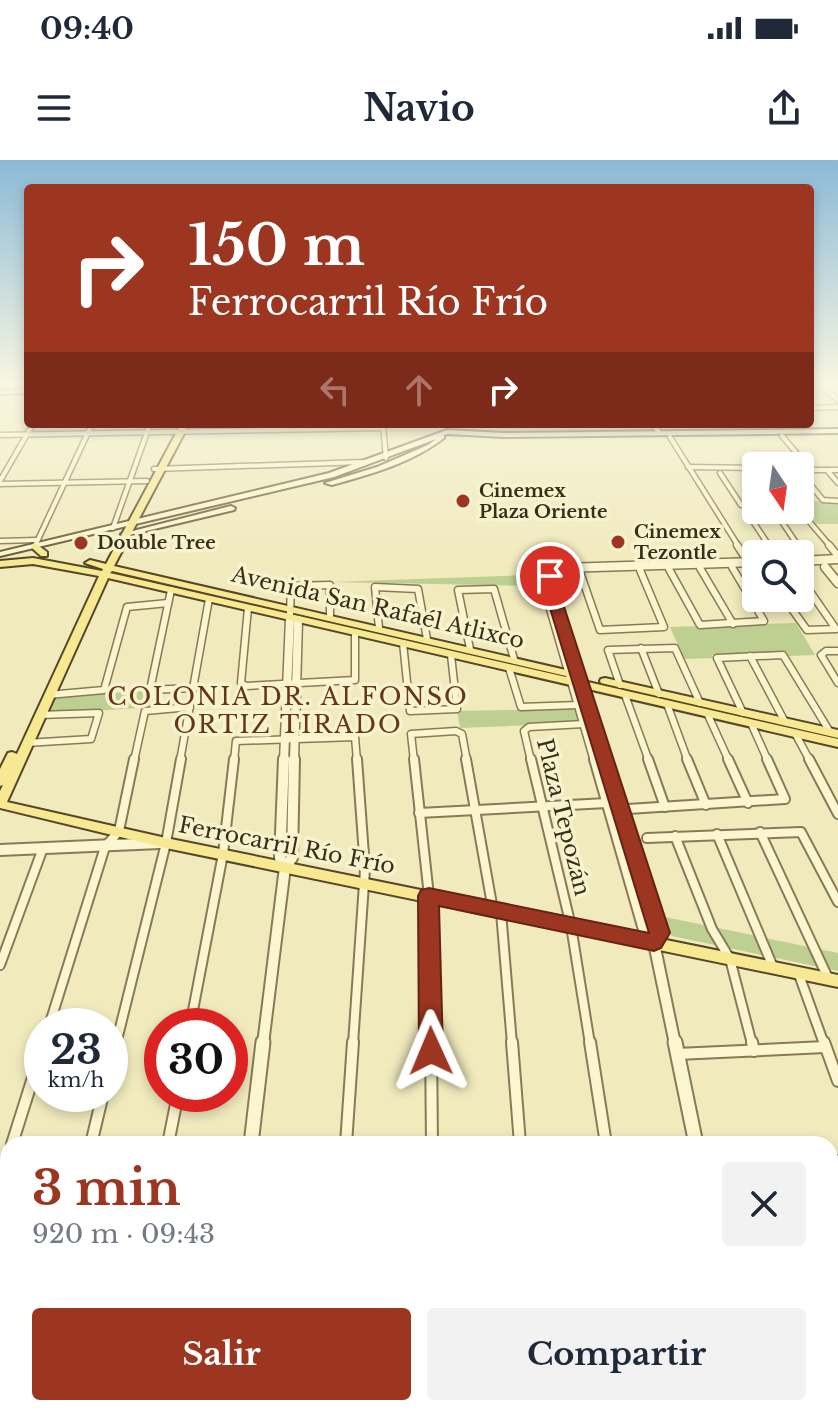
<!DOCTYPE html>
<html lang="es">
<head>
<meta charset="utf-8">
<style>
  :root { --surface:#fff; --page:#f2f2f3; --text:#1f2937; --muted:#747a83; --accent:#9c3621 }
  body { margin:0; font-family:"Libre Baskerville",serif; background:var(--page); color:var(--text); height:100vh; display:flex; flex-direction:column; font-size:30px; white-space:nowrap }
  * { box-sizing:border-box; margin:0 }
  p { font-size:26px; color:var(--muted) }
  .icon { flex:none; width:44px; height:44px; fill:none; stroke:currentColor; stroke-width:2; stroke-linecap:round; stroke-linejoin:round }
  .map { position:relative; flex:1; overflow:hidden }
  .drawer { position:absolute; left:0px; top:976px; width:838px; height:280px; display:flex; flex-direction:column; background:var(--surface); border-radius:24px 24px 0 0; box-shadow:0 4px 12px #0003 }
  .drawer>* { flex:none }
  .hud { position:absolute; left:24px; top:24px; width:790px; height:244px; border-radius:8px; box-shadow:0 4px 12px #0003; background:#9c3621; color:#fff; overflow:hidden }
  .needle { width:52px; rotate:167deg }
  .fabs { position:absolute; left:742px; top:292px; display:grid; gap:16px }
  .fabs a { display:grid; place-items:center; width:72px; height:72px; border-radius:8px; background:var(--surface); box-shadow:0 4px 12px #0003; font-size:40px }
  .speed { position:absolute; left:24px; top:848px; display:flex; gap:16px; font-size:40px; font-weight:700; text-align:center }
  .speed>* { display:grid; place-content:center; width:104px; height:104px; border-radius:50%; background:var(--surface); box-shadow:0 4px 12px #0003; line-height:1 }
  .speed small { font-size:20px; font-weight:400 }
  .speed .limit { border:12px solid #d22; background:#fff; color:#111 }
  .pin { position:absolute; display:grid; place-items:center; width:68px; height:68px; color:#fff; margin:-34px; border:4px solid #fff; border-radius:50%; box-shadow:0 2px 8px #0007 }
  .me { position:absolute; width:88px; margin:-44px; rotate:359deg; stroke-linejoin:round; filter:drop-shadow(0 0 6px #0008) }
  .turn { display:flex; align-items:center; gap:28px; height:168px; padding:0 32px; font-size:36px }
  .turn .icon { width:104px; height:104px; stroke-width:2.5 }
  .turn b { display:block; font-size:56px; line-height:68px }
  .lanes { display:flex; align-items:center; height:76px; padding:0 32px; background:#0003; justify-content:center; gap:40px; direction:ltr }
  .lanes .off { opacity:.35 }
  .round { display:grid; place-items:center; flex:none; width:84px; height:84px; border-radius:8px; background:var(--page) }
  .summary { display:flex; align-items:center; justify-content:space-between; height:136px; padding:0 32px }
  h1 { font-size:48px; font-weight:700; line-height:60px; color:var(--accent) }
  .action { display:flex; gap:16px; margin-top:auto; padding:16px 32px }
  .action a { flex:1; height:92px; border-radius:8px; background:var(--accent); color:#fff; font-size:32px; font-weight:700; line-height:92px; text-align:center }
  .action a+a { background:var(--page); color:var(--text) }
  .status { display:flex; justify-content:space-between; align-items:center; height:56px; padding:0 40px; background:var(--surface); direction:ltr }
  .status svg { height:22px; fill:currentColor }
  header { display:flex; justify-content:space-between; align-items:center; height:104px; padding:0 32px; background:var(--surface); font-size:36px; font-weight:700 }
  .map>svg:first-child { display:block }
</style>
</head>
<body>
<div class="status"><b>09:40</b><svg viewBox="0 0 49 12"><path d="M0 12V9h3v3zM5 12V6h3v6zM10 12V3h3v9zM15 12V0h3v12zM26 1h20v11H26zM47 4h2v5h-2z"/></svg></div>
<header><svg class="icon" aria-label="menu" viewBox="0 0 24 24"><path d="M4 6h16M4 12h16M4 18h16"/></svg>Navio<svg class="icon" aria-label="share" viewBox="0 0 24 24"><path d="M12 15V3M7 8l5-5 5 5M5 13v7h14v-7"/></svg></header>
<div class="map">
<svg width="838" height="1256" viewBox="0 0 838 1256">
  <rect width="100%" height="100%" fill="#f0eabd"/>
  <g fill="#bdcf91">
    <path d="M800,341H838V364H815Z"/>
    <path d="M533,415L537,426L332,422Z"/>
    <path d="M796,463L815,495L789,496L787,492L712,495L713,498L684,499L670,467Z"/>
    <path d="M159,530L155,547L42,554L50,537Z"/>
    <path d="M575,549L580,563L460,568L457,551Z"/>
    <path d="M660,756L838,793V811L672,776Z"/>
  </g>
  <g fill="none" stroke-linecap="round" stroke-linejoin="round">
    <defs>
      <g id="minor-far3">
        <path d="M821,226L838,240"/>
        <path d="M810,227L838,225"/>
        <path d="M0,228L3,224"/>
        <path d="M810,248L838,247"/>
        <path d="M652,264L660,273"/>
        <path d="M383,266L386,298"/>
        <path d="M0,275L383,268"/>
        <path d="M782,276L811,310"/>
        <path d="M670,277L739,387"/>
        <path d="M688,307L756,308"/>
        <path d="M154,309L364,302"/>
        <path d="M806,310H838"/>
        <path d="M827,310L838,323"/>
        <path d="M747,312L756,325"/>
        <path d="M800,312L823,340L838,341"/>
        <path d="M720,313L741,345L756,346"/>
        <path d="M0,321L33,264"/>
        <path d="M0,324L147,321"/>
        <path d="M780,359L799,387"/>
        <path d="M752,360L807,359L831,387"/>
        <path d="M752,360L770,387"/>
        <path d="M113,368L150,264"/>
        <path d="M0,381L36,380"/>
        <path d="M35,386L92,264"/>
      </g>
      <g id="minor-far2">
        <path d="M737,385L748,402"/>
        <path d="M769,385L775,394"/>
        <path d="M798,385L808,400"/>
        <path d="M829,385L838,396"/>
        <path d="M700,408L733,464"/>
        <path d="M669,409L700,465L764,461L732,407"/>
        <path d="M580,412L600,470L664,467L640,410"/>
        <path d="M171,430L150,530L193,528"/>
        <path d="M784,438L807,470L836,469L800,417"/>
        <path d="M248,448L241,523L246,526L355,520V472"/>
        <path d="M290,454L291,426L330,425V456"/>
        <path d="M379,468L375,427L418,429L427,479"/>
        <path d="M403,483L410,551L457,549L451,495"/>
        <path d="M641,488L659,534"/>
        <path d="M470,489L458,430L494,429L514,499"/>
        <path d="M838,491H826L821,495L838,523"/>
        <path d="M750,496L785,562"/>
        <path d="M509,508L521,547L578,545"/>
        <path d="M620,525L608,490L675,488L700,543"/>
        <path d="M48,535L104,530L127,447L168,443"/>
        <path d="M625,535L649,601"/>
        <path d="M667,544L688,601"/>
        <path d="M707,553L729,601"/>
        <path d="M743,553L717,498L783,495L830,572"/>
        <path d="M751,563L768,601"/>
        <path d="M795,573L810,601"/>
        <path d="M26,583L91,579L99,553L39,555"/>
        <path d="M134,601L145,551L190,547"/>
        <path d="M180,601L209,439"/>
        <path d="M234,601L236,581L355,577L357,601"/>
        <path d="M414,601L411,574L456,571L462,574L467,601"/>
        <path d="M531,601L524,571L529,567L584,564"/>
      </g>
      <g id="minor-far1">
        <path d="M414,599L429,736L431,884"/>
        <path d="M466,599L493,750"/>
        <path d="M531,599L571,766L590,884"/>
        <path d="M648,599L665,647"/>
        <path d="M687,599L706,645"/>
        <path d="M728,599L748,643"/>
        <path d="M809,599L838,654"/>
        <path d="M628,649L785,639L767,599"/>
        <path d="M419,653L607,643"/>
        <path d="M760,672L828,818"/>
        <path d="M717,674L773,807"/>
        <path d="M675,676L712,769L730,799L752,884"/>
        <path d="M647,678L801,672L838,742"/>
        <path d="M501,752L512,884"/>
        <path d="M0,805L43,688"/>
        <path d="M798,812L824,884"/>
        <path d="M49,866L105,687L119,671L134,599"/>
        <path d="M190,866L223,694L234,599"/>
        <path d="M116,884L166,683L181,599"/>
        <path d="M353,884L365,709L357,599"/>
      </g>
      <g id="minor">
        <path d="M431,882L432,984"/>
        <path d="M512,882L520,984"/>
        <path d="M590,882L606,984"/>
        <path d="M752,882L754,891"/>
        <path d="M824,882L838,921"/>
        <path d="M677,894L825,887"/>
        <path d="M110,907L116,882"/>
        <path d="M12,984L42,889"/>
        <path d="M91,984L103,934"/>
        <path d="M168,984L178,934"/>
        <path d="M346,984L353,882"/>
        <path d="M830,1002L838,1001"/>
        <path d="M0,1023L8,998"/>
        <path d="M322,1248V1256"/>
        <path d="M419,1248V1256"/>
        <path d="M23,1256L25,1248"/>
        <path d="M117,1256L119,1248"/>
      </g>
      <g id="tertiary-far2">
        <path d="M800,401L838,399"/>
        <path d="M825,407L838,423"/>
        <path d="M556,414L550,416L549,422L606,601"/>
        <path d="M284,601L290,458"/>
        <path d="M294,601L298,460"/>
        <path d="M595,601L542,418L548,412L563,408L756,402"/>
      </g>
      <g id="tertiary-far1">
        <path d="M284,599L280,698L285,707"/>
        <path d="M595,599L645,773L654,783"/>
        <path d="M605,599L660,773L654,783"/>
        <path d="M0,690L160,683"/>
        <path d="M654,783L675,884"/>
        <path d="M263,884L285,707L292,698L294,599"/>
      </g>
      <g id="tertiary">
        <path d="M675,882L696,984"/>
        <path d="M251,984L263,882"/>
        <path d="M830,1126L838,1125"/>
        <path d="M0,1169L8,1168"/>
        <path d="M754,1248L755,1256"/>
        <path d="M219,1256L220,1248"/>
      </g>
      <g id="secondary">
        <path d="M838,269V273L504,277L448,274L444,275V278C412,303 371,314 332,325L325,323L377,307L428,285L436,279L334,317L0,396V392L329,313L447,270L504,273Z"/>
        <path d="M231,346L235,348L234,350L125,376L121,374Z"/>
      </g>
      <g id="primary">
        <path d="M28,229V233L0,234V230Z"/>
        <path d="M181,264H189L114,406L579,513L584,516L579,519L112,411L110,413L838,579V587L108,418L7,642L166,678L838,815V827L166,688L0,648V631L3,625L0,626V609L8,593L12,592L17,594L99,416L33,404L0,407V401L33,398L102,411L103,409L85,403L90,400L106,404Z"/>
        <path d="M35,383L47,392V396H41L32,388V384Z"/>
        <path d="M605,518L838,570V578L601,523L600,521L601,519Z"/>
      </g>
    </defs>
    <use href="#minor-far3" stroke="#897a55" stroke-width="7"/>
    <use href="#minor-far2" stroke="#897a55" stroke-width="9"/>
    <use href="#minor-far1" stroke="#897a55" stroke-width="12"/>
    <use href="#minor" stroke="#897a55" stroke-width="14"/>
    <use href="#tertiary-far2" stroke="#897a55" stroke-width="11"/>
    <use href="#tertiary-far1" stroke="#897a55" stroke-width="14"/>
    <use href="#tertiary" stroke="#897a55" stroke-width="17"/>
    <use href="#secondary" stroke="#6b5a38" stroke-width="4"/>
    <use href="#primary" stroke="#56462a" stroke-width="4"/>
    <use href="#minor-far3" stroke="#fbf6d0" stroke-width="4"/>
    <use href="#minor-far2" stroke="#fbf6d0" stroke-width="6"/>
    <use href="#minor-far1" stroke="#fbf6d0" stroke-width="8"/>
    <use href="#minor" stroke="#fbf6d0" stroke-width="10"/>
    <use href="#tertiary-far2" stroke="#fbf6d0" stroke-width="8"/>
    <use href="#tertiary-far1" stroke="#fbf6d0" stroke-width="10"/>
    <use href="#tertiary" stroke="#fbf6d0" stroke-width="13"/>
    <use href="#secondary" fill="#fbf6d0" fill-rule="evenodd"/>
    <use href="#primary" fill="#f7e991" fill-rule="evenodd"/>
  </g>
  <linearGradient id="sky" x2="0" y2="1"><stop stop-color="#8bb9d7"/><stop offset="0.56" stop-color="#f8f6e1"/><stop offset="1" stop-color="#f8f6e1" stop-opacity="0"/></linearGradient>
  <rect width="838" height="399" fill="url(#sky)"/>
  <path fill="#9c3621" stroke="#652315" stroke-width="2" d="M550,412L557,416L556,422L670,773L661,788L654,791L439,746L443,891L439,898L431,901L423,898L419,891L418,736L421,730L429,728L649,773L542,422L545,413Z"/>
  <g fill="#9c3621" stroke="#f7f3cd" stroke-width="3">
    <circle cx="463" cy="341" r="8"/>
    <circle cx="618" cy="382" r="8"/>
    <circle cx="81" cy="383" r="8"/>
  </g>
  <g text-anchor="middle" stroke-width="7" stroke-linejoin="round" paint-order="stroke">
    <g font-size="18" font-weight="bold" fill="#372e1b" stroke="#f7f3cd" text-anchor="start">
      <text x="479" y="337">Cinemex<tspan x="479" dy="21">Plaza Oriente</tspan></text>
      <text x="634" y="378">Cinemex<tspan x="634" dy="21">Tezontle</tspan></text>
      <text x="97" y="389">Double Tree</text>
    </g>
    <g font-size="22" fill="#372e1b" stroke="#f7f3cd">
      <text transform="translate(378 447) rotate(13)" y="8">Avenida San Rafaél Atlixco</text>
      <text transform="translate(564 657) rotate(76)" y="8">Plaza Tepozán</text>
      <text transform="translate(287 685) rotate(11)" y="8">Ferrocarril Río Frío</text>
    </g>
    <g font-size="24" letter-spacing="2" fill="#673618" stroke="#f7f3cd">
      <text x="288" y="545">COLONIA DR. ALFONSO<tspan x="288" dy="28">ORTIZ TIRADO</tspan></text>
    </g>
  </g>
</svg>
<div class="fabs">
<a><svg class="needle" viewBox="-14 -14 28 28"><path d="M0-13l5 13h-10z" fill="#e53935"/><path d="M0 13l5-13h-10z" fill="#747a83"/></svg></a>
<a><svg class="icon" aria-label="search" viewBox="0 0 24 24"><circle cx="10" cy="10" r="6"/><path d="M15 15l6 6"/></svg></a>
</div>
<div class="speed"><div>23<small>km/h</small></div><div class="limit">30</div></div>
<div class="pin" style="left:550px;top:416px;background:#d93025"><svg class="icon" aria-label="arrive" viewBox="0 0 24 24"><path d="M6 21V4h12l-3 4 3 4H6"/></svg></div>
<svg class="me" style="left:431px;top:891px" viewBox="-20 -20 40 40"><path d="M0-17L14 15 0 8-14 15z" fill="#9c3621" stroke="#fff" stroke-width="4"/></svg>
<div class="hud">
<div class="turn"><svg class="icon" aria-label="right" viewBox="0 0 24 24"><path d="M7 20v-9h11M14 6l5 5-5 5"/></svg><div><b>150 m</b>Ferrocarril Río Frío</div></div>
<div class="lanes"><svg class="icon off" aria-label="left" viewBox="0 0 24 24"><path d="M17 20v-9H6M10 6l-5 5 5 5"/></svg><svg class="icon off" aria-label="ahead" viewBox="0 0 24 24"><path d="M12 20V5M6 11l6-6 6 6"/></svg><svg class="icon" aria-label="right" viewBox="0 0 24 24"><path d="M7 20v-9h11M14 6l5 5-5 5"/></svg></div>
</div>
<section class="drawer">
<div class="summary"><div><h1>3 min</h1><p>920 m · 09:43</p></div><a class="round"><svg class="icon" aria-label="close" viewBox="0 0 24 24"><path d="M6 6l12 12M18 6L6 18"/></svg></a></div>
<div class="action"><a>Salir</a><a>Compartir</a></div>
</section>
</div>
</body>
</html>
